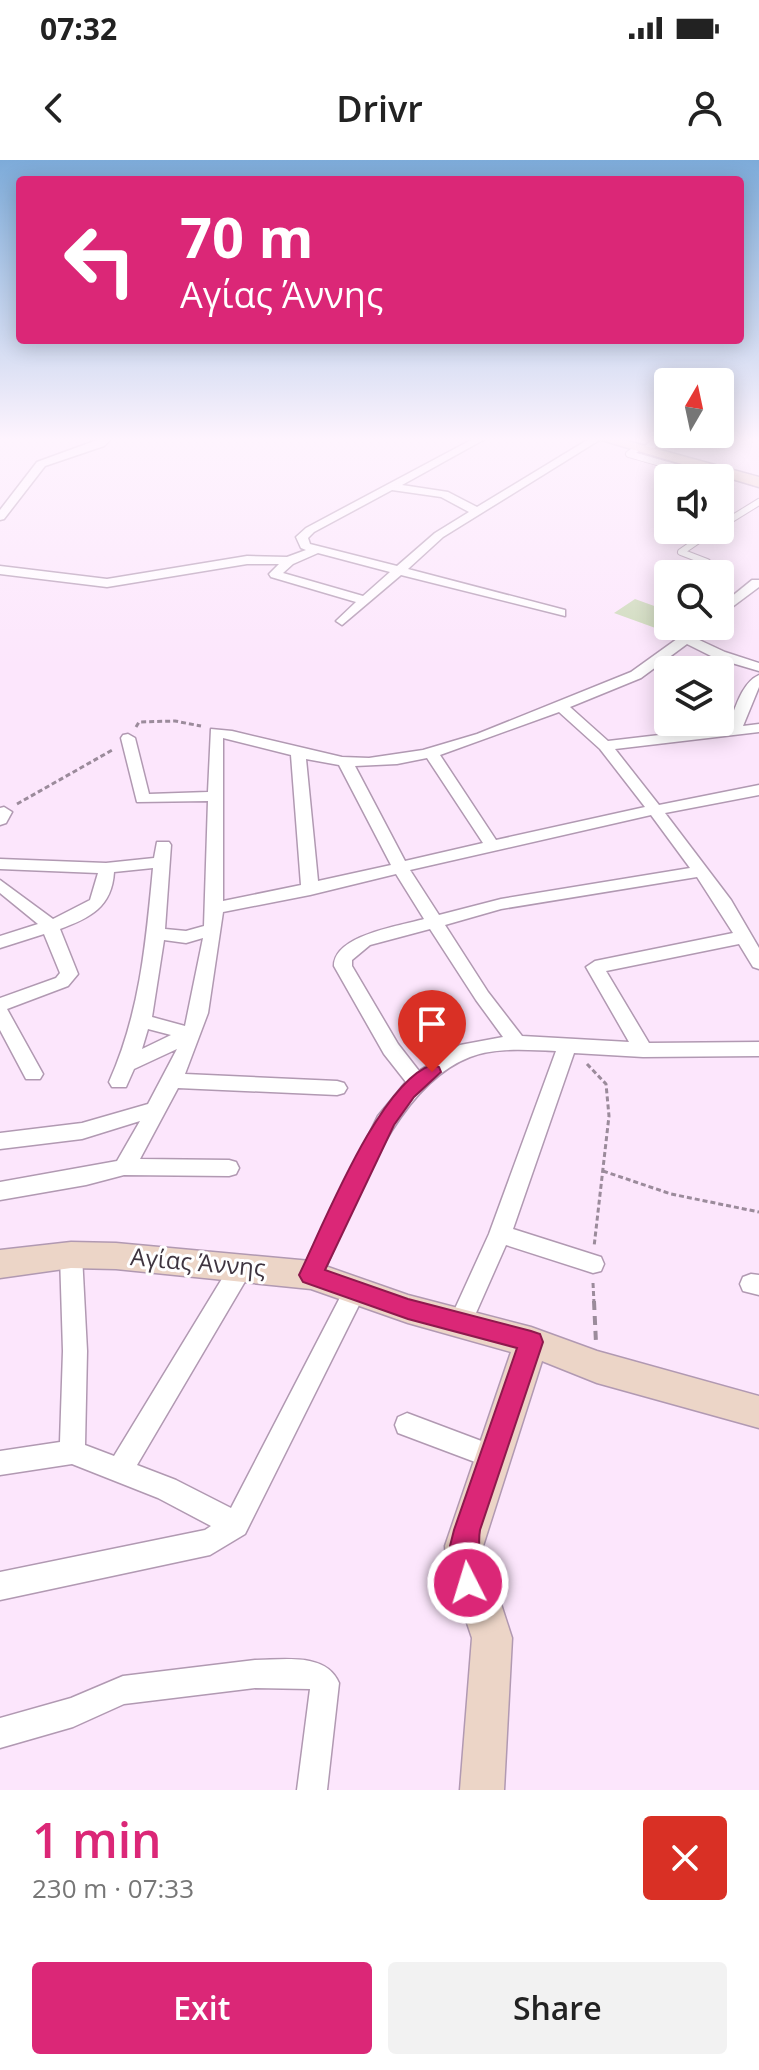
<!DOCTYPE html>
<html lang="en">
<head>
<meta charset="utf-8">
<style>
  :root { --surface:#fff; --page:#f2f2f2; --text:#222; --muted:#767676; --accent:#db2777 }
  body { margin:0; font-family:"Open Sans",sans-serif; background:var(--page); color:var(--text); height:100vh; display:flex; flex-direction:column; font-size:30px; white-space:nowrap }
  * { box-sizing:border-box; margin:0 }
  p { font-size:26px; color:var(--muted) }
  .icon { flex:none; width:44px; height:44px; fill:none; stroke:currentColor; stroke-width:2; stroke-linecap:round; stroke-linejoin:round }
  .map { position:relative; height:1630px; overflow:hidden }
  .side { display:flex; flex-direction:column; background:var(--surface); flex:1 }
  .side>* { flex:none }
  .guide { position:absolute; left:16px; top:16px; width:728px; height:168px; border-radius:8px; box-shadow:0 4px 20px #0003; background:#db2777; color:#fff; overflow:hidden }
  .needle { width:52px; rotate:9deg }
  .controls { position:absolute; left:654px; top:208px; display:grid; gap:16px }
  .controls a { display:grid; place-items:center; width:80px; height:80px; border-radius:8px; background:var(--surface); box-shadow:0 4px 20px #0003; font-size:40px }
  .pin { position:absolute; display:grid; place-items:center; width:68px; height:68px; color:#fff; margin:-82px -34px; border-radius:50% 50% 50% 0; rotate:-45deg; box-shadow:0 0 8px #0007 }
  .pin .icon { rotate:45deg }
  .me { position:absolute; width:88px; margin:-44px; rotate:355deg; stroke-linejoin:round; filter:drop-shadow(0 0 6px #0008) }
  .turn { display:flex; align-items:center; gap:28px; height:168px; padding:0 32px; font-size:36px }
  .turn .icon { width:104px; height:104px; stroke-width:2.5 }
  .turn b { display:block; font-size:56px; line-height:68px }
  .round { display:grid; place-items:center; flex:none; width:84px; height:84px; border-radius:8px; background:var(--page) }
  .summary { display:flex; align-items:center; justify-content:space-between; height:136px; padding:0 32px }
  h1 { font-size:48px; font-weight:600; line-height:60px; color:var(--accent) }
  .action { display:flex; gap:16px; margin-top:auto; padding:16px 32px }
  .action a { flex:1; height:92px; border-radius:8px; background:var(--accent); color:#fff; font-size:32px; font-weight:600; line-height:92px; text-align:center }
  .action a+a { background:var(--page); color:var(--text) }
  .status { display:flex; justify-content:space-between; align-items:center; height:56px; padding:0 40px; background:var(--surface); direction:ltr }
  .status svg { height:22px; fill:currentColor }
  header { display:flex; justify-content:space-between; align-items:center; height:104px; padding:0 32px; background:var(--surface); font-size:36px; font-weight:600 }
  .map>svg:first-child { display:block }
</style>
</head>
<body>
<div class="status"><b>07:32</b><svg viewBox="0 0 49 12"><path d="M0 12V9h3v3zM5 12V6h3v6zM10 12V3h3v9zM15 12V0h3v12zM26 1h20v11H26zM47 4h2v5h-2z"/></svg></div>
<header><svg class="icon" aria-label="back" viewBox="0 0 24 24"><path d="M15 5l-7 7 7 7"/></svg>Drivr<svg class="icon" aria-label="person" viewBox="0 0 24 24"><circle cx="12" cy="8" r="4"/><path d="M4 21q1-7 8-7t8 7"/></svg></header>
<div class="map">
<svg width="759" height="1630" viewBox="0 0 759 1630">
  <rect width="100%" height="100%" fill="#fce6fc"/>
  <path fill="#cbd9b7" d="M635,439L668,451V466H700L683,478L614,453Z"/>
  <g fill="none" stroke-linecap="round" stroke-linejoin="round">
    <defs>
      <g id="lane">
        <path d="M638,288L629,294L713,318"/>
        <path d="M720,320L730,325L720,331"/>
        <path d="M720,366L759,342"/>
        <path d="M707,402L681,392L713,370"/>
      </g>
      <g id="street">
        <path d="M100,279H111L104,286L45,306L4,359L0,360V350L37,302Z"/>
        <path d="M473,279H485L402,325L448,332L477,347L589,279H601L443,377L408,409L565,450V456L401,415L342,465L336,461L356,442L271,417L269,414L279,404H247L107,427L0,414V406L107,419L247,396L287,397L306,390L301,388L296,377L306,368ZM392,330L441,337L469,352L435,373L397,406L310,384L308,378L314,372ZM318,393L390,412L363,436L283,413L293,404Z"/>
        <path d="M652,279H662L651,292H643L642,290Z"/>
        <path d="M752,420H759V427L720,456V446Z"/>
        <path d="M695,466H709L695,478L725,492L759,503V511L715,498L687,484L641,518L570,547L608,581L728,567C735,550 741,523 759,515V527L743,566L759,564V572L615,589L659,645L759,625V635L665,653L731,740L759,788V809L753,807L739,784L606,811L649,883L759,882V896L643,897L574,893L513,1069L601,1097L604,1104L601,1111L593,1113L506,1085L468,1171L460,1174L452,1171L448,1164L489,1074L556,891C528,890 496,887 470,897C392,927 353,1051 319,1122L311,1125L303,1122L300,1115L378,956L406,922L384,894L334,806C334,775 400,766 424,759L396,714L310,735L223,752L208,853L185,914L337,921L344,923L347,928L344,933L337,935L178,928L140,999L229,1000L236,1002L239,1008L236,1014L229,1016L124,1015L86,1025L0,1040V1022L117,1001L140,961L82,979L0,989V973L82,963L148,944L177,889L134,909L126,927H112L109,922C140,853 146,782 153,708L114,712C112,747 90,758 60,769L78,814L68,826L7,849L43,914L40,919H26L0,870V838L56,818L60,813L44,774L0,788V776L38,764L0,733V720L53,759L90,740L98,713L0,709V699L106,703L154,698L157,682H169L171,685L165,769L186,771L204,766L208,641L137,642L121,578L123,575L128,574L135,578L149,634L208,632L211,569L232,571L342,597L369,598L423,590L477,574L631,512ZM559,552L600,589L645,647L496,680L440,595ZM223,578L291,595L301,725L223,741ZM427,598L483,683L405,701L355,606L397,604ZM306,599L339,605L391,705L318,721ZM651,655L690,708L501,739L439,755L410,710ZM697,717L733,773L595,801L586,807L629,882L522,876L488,832L445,765L501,749ZM430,769L476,840L503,877L460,885L419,911L398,884L352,806V800L370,785ZM203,778L185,866L152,857L164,780L186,783ZM148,869L171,875L142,889Z"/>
        <path d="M4,647L12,652L6,663L0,665V648Z"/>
        <path d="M71,1086L79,1088L82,1095L87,1191L85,1285L114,1296L234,1099L242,1097L250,1099L253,1106L250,1113L137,1305L176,1320L231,1348L347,1124L355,1121L363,1124L366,1131L245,1374L210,1395L0,1440V1412L205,1370L211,1366L158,1338L72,1304L0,1315V1291L60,1282L63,1191L60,1095L63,1088Z"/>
        <path d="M751,1114L759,1115V1135L743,1131L740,1124L743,1117Z"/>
        <path d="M407,1253L500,1288L504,1296L500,1304L491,1308L398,1273L395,1265L398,1257Z"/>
        <path d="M255,1500C283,1500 326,1492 339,1523L327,1630H297L310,1529L255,1528L124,1544L73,1567L0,1588V1558L71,1538L123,1516Z"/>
      </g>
      <g id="secondary">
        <path d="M598,279H620L759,317V327Z"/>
        <path d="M71,1082L116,1083L311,1101L408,1135L531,1167L597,1191L759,1236V1268L597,1223L542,1201L483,1386L487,1416L500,1441L512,1478L504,1630H460L472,1478L463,1451L448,1423L445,1386L511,1192L408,1163L311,1129L116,1109L71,1108L0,1118V1090Z"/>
      </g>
    </defs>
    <use href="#lane" stroke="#b199b2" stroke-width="8"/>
    <use href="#street" stroke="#b199b2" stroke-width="3"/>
    <use href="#secondary" stroke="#b199b2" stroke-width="3"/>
    <g stroke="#9b8b9b" stroke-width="3" stroke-dasharray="5 3" stroke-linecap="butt">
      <path d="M136,567L139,562L175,561L201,566"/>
      <path d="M17,644L114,589"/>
      <path d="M587,904L606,924L609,956L594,1087"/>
      <path d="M603,1011L671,1034L759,1052"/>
      <path d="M593,1123L594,1143"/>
    </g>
    <path stroke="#9b8b9b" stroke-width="4" stroke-dasharray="9 6" stroke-linecap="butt" d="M594,1141L596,1183"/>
    <use href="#lane" stroke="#fff" stroke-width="6"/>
    <use href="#street" fill="#fff" fill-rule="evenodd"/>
    <use href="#secondary" fill="#ecd5c7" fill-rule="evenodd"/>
  </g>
  <linearGradient id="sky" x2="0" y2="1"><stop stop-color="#7dabd9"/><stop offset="0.55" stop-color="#fef4fe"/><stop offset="1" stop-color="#fef4fe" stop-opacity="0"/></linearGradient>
  <rect width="759" height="507" fill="url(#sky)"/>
  <path fill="#db2777" stroke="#8e194d" stroke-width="2" d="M432,905L439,907L441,912L414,937L394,965L325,1110L408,1139L531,1171L540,1174L543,1182L480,1370C476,1391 486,1413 478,1432L468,1436L458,1432L450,1386L454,1370L517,1188L408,1159L303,1122L299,1115C323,1066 380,921 432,905Z"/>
  <g text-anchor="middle" stroke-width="6" stroke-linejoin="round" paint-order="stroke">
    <g font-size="24" fill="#3f3540" stroke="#fff">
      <text transform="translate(198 1103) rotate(5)" y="8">Αγίας Άννης</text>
    </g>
  </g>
</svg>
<div class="controls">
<a><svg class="needle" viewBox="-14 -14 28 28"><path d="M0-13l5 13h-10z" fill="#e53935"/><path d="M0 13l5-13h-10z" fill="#767676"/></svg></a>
<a><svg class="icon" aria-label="sound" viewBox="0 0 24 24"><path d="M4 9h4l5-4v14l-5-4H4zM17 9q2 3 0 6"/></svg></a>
<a><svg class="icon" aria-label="search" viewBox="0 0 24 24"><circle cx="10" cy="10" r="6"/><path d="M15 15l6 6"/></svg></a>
<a><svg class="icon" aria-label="layers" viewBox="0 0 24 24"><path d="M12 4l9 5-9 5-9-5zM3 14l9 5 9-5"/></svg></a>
</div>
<div class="pin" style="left:432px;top:912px;background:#d93025"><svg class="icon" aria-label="arrive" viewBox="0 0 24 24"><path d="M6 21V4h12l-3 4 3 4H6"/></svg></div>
<svg class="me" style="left:468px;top:1423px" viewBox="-20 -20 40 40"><circle r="17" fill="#db2777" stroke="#fff" stroke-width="3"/><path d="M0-11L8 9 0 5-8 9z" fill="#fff"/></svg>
<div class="guide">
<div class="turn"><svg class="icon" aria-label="left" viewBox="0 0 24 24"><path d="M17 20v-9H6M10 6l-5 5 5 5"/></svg><div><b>70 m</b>Αγίας Άννης</div></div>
</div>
</div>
<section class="side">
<div class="summary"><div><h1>1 min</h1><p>230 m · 07:33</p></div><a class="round" style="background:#d93025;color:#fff"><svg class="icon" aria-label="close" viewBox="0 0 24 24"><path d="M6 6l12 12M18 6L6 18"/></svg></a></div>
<div class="action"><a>Exit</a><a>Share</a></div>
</section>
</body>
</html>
